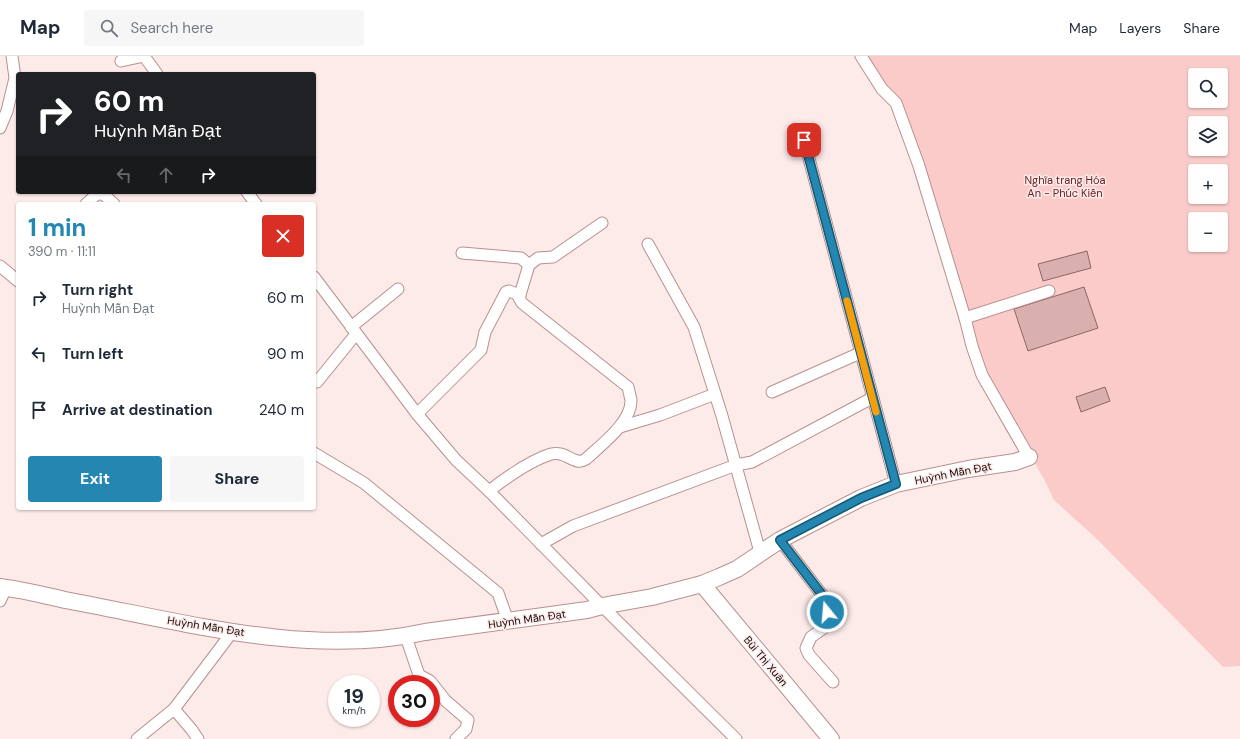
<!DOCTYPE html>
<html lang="en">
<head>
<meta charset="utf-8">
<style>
  :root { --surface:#fff; --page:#f6f6f7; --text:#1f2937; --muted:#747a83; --line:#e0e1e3; --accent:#2487b1 }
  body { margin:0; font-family:"DM Sans",sans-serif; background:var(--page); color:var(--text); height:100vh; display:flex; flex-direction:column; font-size:15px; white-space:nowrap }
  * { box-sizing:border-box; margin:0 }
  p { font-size:13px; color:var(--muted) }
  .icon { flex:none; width:22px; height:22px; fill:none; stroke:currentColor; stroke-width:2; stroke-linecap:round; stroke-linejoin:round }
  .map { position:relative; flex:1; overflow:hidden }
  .details { position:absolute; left:16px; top:146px; width:300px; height:308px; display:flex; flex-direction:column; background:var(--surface); border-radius:4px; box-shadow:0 1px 3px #0004 }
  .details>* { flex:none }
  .guide { position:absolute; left:16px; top:16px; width:300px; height:122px; border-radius:4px; box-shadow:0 1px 3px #0004; background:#202124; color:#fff; overflow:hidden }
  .controls { position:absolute; left:1188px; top:12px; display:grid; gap:8px }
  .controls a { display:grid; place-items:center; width:40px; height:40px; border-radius:4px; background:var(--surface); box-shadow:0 1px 3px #0004; font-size:20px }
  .speed { position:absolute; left:328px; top:619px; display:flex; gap:8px; font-size:20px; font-weight:700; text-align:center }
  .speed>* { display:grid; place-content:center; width:52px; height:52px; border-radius:50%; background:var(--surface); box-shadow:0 1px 3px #0004; line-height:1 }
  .speed small { font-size:10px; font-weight:400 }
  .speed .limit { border:6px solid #d22; background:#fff; color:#111 }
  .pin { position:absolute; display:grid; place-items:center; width:34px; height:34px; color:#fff; margin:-17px; border-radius:8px; box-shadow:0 2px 6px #0006 }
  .me { position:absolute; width:44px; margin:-22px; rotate:343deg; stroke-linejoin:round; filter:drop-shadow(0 0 3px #0008) }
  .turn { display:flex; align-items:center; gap:14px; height:84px; padding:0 12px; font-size:18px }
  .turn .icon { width:52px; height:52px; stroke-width:2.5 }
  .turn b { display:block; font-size:28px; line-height:34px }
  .lanes { display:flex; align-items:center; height:38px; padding:0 12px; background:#0003; justify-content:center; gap:20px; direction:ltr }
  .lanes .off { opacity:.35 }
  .round { display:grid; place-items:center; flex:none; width:42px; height:42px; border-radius:4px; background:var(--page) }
  .headline { display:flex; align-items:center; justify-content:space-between; height:68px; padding:0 12px }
  h1 { font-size:24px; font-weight:700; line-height:30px; color:var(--accent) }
  .cta { display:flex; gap:8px; margin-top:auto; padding:8px 12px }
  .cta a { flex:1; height:46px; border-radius:4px; background:var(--accent); color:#fff; font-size:16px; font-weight:700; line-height:46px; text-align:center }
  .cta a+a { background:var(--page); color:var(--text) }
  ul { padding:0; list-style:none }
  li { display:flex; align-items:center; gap:12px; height:56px; padding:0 12px }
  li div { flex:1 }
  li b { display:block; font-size:15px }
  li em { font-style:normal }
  header { display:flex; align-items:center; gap:24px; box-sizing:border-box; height:56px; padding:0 20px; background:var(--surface); border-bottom:1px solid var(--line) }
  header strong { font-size:19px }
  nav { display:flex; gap:22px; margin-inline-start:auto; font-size:14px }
  .search { width:280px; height:36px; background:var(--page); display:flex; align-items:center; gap:10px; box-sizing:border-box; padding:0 14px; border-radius:4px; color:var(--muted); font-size:15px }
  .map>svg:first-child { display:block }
</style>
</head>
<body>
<header>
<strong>Map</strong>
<div class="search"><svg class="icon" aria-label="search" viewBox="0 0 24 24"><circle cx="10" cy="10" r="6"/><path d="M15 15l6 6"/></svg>Search here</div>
<nav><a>Map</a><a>Layers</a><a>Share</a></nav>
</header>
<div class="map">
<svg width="1240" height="683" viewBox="0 0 1240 683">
  <rect width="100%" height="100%" fill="#fdebea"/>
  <path fill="#fbcbc9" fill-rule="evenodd" d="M864,0H1240V610L1223,611L1099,485L1054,444L1045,425L984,317L967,258L885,31ZM1195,19H1221V45H1195ZM1195,67H1221V93H1195ZM1195,115H1221V141H1195ZM1195,163H1221V189H1195Z"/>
  <g fill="#d9b0ad" stroke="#8c6765">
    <path d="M1087,195L1091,212L1043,225L1038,208Z"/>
    <path d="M1084,231L1098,272L1028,295L1014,253Z"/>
    <path d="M1105,331L1110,345L1081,356L1076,341Z"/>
  </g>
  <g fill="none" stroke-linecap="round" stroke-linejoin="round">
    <defs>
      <g id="street">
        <path d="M144,0L157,18"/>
        <path d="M861,0L882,33L896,47L919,110L965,262L972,290L982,319L1029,401"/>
        <path d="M121,5L144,0"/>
        <path d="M0,72L7,55L15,22L12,0"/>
        <path d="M804,84L896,428"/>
        <path d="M247,136L256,148"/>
        <path d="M86,148L96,139L102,137L114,148"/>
        <path d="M648,188L694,271L722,360L760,496"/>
        <path d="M462,197L521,202L529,209L519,242L522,247L628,331C629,335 630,340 631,344C632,366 601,389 586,403C574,411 567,394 551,398C529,405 507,421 489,435"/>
        <path d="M529,209L538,202L553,201L602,167"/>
        <path d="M0,210L18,225"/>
        <path d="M314,221L417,358L456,404L489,435L602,550L736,683"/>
        <path d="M965,262L1049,235"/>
        <path d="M351,271L398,233"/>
        <path d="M317,326L356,278"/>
        <path d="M772,336L860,297"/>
        <path d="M417,358L481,294L485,276L506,236L509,235L520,239"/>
        <path d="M620,371L660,359L715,338"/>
        <path d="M314,397L364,427L498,537L508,565"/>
        <path d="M780,484L826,544L828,569L811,581L806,592L809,599L833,626"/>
        <path d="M541,488L573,470L736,409L752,406L872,342"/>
        <path d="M0,545L6,532"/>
        <path d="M406,581L419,619L430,625L446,645L468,664L466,673L456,683"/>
        <path d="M174,653L192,674L198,683"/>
        <path d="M137,683L174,653L233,575"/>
      </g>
      <g id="secondary">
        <path d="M702,528L831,683"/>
        <path d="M0,531C22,534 44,539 65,544C180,565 308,602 425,576L587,554L602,550L652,541L702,528L719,521L737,513L780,484L861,442L896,428L968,413L1015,406L1029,401"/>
      </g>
    </defs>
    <use href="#street" stroke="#b9908e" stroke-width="13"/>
    <use href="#secondary" stroke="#b9908e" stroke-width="18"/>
    <use href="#street" stroke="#fff" stroke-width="11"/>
    <use href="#secondary" stroke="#fff" stroke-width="16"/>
  </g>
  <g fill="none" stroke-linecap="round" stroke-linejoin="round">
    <defs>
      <path id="route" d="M804,84L896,428L861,442L780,484L826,544L827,556"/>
    </defs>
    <use href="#route" stroke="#175873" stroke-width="10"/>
    <use href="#route" stroke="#2487b1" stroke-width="7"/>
    <path stroke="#f59e0b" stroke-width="7" d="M847,245L876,356"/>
  </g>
  <g text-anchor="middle" stroke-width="3" stroke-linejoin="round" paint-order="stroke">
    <g font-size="11" fill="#6a2024" stroke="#fdebea">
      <text x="1065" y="128">Nghĩa trang Hóa<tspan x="1065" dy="13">An - Phúc Kiến</tspan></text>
    </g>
    <g font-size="11" fill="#170a09" stroke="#fdebea">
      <text transform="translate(953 417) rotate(-11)" y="4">Huỳnh Mẫn Đạt</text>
      <text transform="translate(527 563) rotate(-8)" y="4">Huỳnh Mẫn Đạt</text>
      <text transform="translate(206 570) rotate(9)" y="4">Huỳnh Mẫn Đạt</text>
      <text transform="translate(766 605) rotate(50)" y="4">Bùi Thị Xuân</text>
    </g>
  </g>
</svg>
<div class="controls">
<a><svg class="icon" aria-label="search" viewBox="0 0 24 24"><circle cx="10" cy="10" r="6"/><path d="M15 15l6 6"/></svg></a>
<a><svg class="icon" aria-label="layers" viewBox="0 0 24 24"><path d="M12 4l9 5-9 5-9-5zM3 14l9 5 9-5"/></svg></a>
<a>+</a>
<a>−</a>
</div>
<div class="speed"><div>19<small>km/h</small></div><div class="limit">30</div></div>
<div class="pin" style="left:804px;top:84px;background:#d93025"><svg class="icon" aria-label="arrive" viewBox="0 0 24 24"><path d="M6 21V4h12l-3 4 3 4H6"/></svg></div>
<svg class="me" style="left:827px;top:556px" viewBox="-20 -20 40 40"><circle r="17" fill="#2487b1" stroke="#fff" stroke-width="3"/><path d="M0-11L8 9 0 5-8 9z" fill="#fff"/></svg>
<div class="guide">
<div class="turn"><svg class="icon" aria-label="right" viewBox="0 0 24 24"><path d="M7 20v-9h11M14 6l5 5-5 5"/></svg><div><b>60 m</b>Huỳnh Mẫn Đạt</div></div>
<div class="lanes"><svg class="icon off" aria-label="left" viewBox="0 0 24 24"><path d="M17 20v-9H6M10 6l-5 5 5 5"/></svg><svg class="icon off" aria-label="ahead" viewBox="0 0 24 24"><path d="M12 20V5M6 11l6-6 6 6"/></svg><svg class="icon" aria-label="right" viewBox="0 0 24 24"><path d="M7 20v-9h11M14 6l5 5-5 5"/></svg></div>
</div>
<section class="details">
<div class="headline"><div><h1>1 min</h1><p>390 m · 11:11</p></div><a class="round" style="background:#d93025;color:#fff"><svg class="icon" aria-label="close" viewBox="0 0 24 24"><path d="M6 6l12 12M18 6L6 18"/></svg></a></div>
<ul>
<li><svg class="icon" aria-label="right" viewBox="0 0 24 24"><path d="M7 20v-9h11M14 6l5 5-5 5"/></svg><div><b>Turn right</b><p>Huỳnh Mẫn Đạt</p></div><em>60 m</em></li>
<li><svg class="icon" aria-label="left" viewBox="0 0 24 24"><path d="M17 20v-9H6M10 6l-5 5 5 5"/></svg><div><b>Turn left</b></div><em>90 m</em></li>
<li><svg class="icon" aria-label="arrive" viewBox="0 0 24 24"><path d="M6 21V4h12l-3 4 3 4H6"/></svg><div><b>Arrive at destination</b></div><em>240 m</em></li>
</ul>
<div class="cta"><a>Exit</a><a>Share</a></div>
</section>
</div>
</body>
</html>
